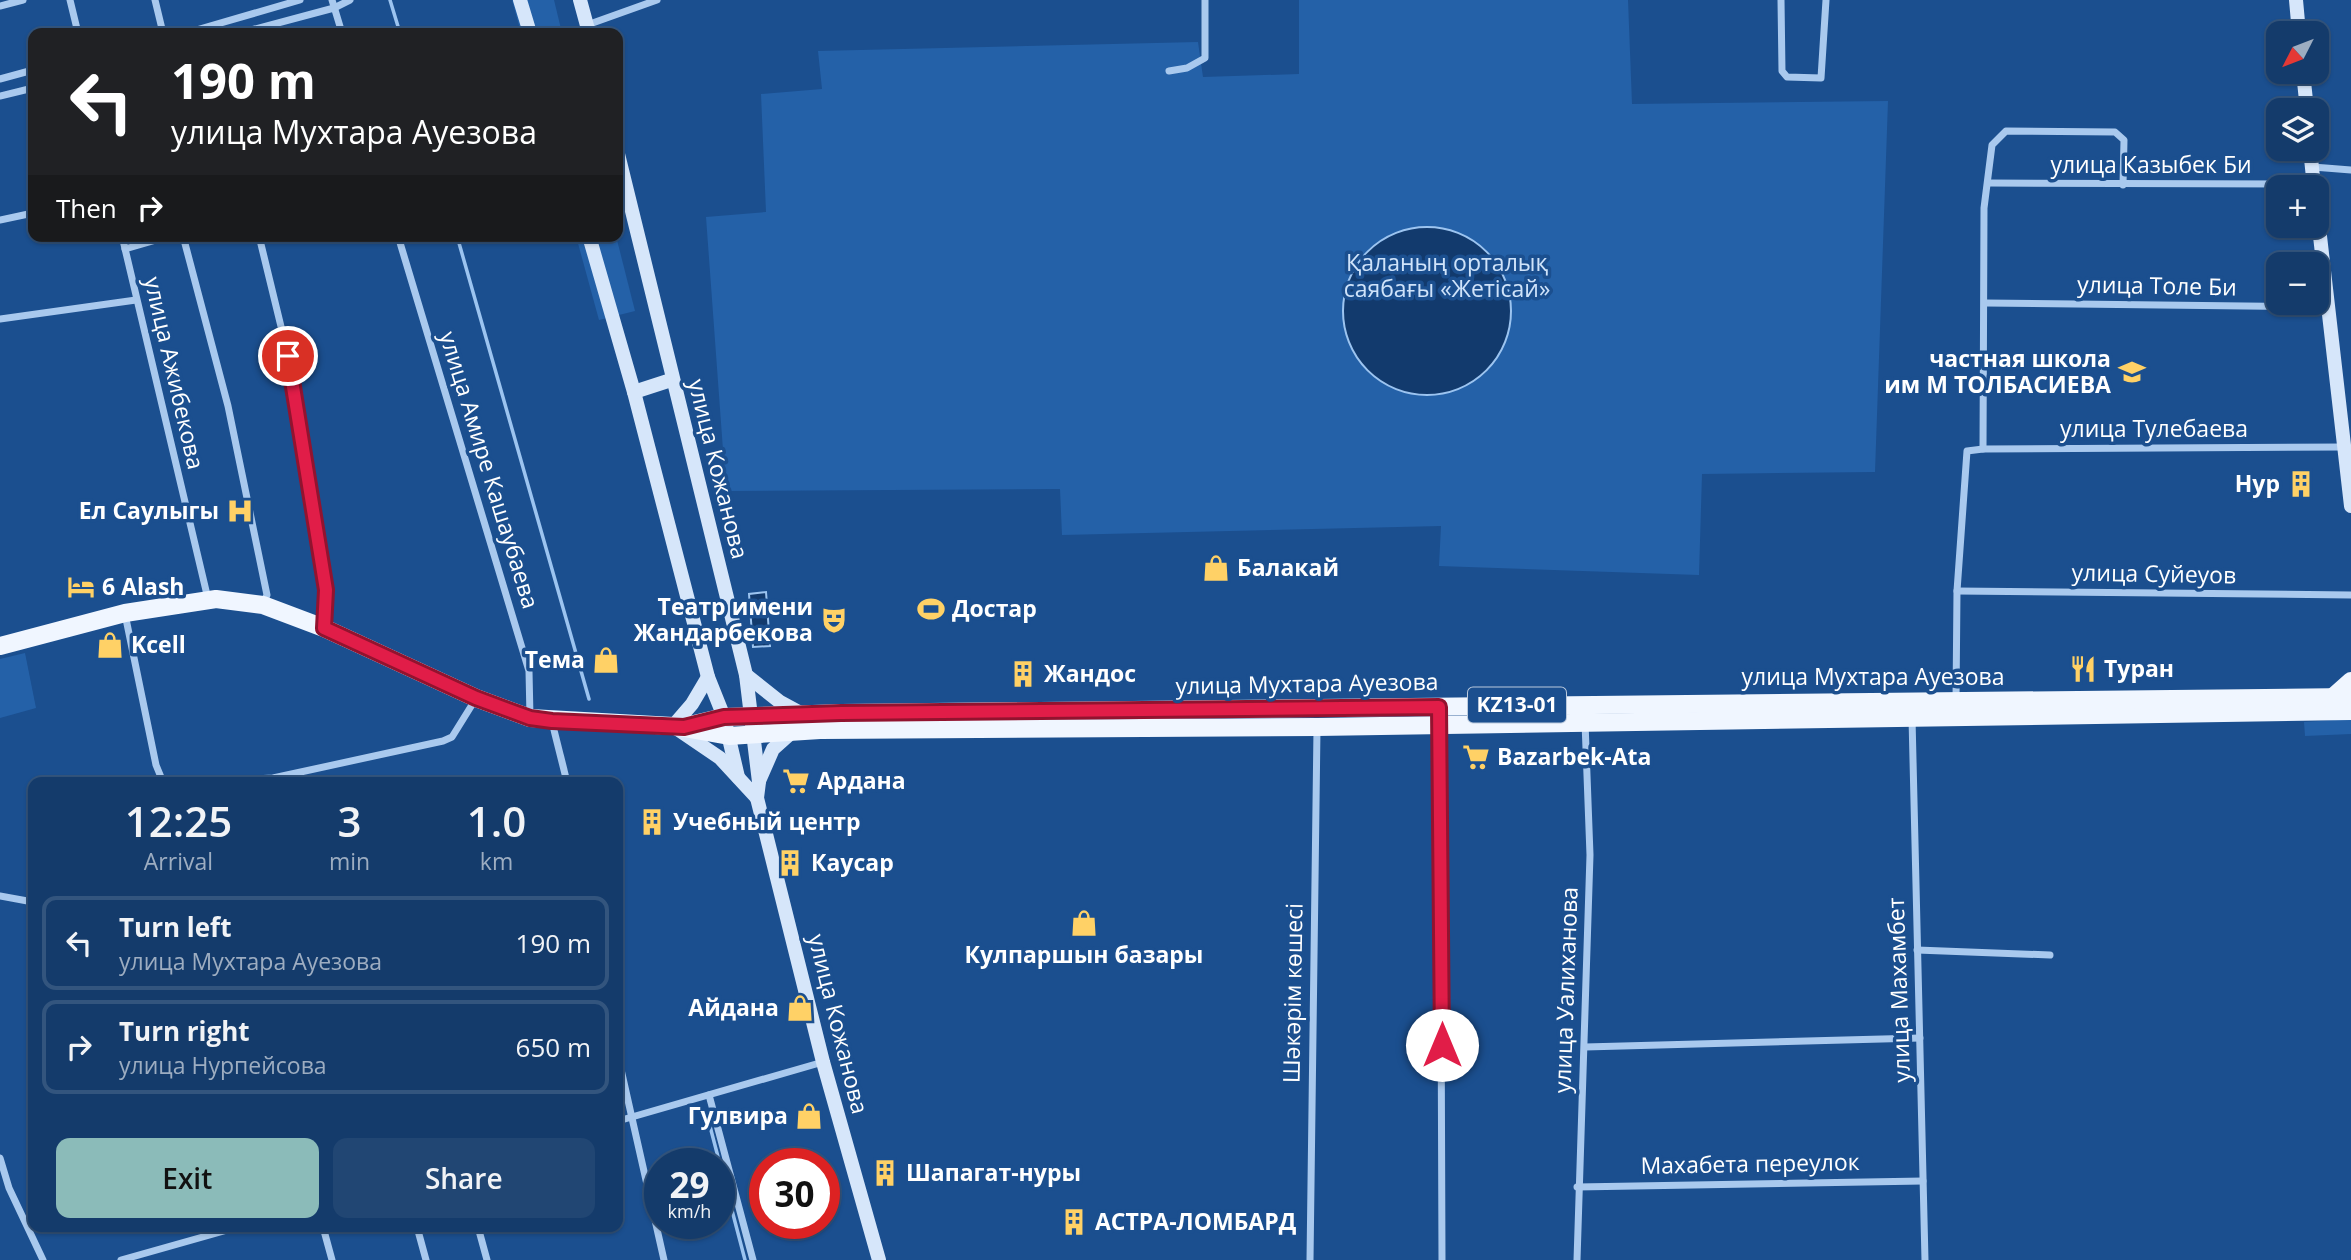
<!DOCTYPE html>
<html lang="en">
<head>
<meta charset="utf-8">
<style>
  :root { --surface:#143b6b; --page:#214673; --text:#f1f3f6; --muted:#9dadc1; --line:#33557e; --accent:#8bbbb9 }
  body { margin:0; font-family:"Open Sans",sans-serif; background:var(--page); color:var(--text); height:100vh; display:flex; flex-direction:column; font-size:26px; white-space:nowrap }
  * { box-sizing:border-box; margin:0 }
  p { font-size:23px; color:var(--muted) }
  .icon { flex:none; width:38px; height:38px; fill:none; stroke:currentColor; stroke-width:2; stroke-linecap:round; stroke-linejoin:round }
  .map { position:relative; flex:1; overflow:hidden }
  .panel { position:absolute; left:28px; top:777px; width:595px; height:455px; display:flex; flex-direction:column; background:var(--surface); border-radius:14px; box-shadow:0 2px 5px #0004,0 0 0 2px var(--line) }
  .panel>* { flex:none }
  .top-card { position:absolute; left:28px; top:28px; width:595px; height:214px; border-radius:14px; box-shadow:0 2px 5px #0004,0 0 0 2px var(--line); background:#202124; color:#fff; overflow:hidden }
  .needle { width:46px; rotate:228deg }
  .buttons { position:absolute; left:2266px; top:21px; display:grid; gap:14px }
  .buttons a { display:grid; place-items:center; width:63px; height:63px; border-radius:14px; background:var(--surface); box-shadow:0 2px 5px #0004,0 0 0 2px var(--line); font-size:35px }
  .speed { position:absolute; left:644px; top:1148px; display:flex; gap:14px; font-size:35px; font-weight:700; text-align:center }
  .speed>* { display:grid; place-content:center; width:91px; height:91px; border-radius:50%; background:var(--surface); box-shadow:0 2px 5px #0004,0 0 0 2px var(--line); line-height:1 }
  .speed small { font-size:18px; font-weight:400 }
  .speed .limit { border:10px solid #d22; background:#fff; color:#111 }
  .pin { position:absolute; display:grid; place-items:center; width:60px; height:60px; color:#fff; margin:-30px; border:4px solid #fff; border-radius:50%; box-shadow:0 2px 7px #0007 }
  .me { position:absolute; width:77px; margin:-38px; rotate:0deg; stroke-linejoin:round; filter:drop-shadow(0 0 5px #0008) }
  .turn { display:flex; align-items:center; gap:24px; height:147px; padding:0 28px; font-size:32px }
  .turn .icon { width:91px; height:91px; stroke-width:2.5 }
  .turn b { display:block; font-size:49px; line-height:60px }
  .then { display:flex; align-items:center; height:66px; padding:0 28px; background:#0003; gap:14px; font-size:26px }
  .eta { display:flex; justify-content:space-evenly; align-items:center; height:119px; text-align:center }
  .eta b { font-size:42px; font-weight:600; line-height:49px }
  .primary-button { display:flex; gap:14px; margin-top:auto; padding:14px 28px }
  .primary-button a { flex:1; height:80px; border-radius:14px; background:var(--accent); color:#111; font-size:28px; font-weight:600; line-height:80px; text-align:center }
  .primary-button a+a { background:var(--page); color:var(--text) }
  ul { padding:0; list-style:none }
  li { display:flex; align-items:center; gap:21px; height:94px; margin:0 14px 10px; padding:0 14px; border:4px solid var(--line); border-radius:14px }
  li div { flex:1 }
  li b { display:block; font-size:26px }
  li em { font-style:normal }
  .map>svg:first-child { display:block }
</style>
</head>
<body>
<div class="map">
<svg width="2351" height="1260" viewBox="0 0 2351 1260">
  <rect width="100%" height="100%" fill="#1b4f8f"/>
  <g fill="#2461a8">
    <path d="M512,0H554L562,33H521Z"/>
    <path d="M1299,0H1628L1632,104L1888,101L1875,472L1702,474L1699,575L1439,566L1441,526L1062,535L1060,489L726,491L706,217L766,212L761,94L822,89L818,51L1198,42L1203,77L1299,74Z"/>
    <path d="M576,236H616L635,311L599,320Z"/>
    <path d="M25,653L36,708L0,718V659Z"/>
    <path d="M2351,719V734L2305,736L2304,722Z"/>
  </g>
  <g fill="#123a6d" stroke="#9cc4f0" stroke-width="2">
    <circle cx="1427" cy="311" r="84"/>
    <path d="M766,592L770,646L753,647L749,594Z"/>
  </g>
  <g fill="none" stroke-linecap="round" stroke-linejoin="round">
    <g stroke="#9cc4f0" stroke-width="3.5">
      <path d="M390,0L400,33"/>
      <path d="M457,236L589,699"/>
      <path d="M706,1111L745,1260"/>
    </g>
    <g stroke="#a9c9ee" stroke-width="7">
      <path d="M70,0L78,33"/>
      <path d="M155,0L163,33"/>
      <path d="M332,0L342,33"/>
      <path d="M1781,0L1782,71L1787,77L1821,78L1826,0"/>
      <path d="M0,6L23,0"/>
      <path d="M587,25L657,0"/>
      <path d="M186,33L300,0"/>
      <path d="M240,33L334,8L350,0"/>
      <path d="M1169,71L1187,68L1205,58V0"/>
      <path d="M0,79L33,70"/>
      <path d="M0,96L33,88"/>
      <path d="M2313,167L2351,170"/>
      <path d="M1988,183L2314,184"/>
      <path d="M0,220L33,213"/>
      <path d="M122,236L208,599"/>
      <path d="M183,236L228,406L267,595L263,604"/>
      <path d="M259,236L294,380L325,591L324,627"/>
      <path d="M398,236L529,671L530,717"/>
      <path d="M125,249L170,236"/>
      <path d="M1985,303L2329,307"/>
      <path d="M0,319L136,300"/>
      <path d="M1983,449L1984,208L1992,145L2006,131L2115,132L2124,140L2123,185"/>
      <path d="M1957,591L2351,595"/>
      <path d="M125,614L156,765L163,782"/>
      <path d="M1956,699L1957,591L1967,451L1983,449L2344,447"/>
      <path d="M1912,718L1925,1260"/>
      <path d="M552,722L567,782"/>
      <path d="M1440,726L1442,1260"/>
      <path d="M200,782L273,778L443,741L452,737L475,700"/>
      <path d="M0,896L33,902"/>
      <path d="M1917,950L2050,955"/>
      <path d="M1585,1047L1920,1038"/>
      <path d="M618,1056L664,1260"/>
      <path d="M709,1095L753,1260"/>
      <path d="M618,1121L823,1062"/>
      <path d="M0,1158L9,1188L43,1260"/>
      <path d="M1577,1187L1923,1181"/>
      <path d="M323,1227L332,1260"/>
      <path d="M417,1227L426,1260"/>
      <path d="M478,1227L487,1260"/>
      <path d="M121,1260L238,1227"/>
      <path d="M1310,1260L1317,729"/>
      <path d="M1577,1260L1590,855L1585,722"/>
    </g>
    <g stroke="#d6e6fa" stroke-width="14">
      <path d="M520,0L530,33"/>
      <path d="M580,0L589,33"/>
      <path d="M2296,0L2299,33"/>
      <path d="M2303,72L2307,110"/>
      <path d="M2310,149L2314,187"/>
      <path d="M618,154L746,675L759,782L757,798L823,1062L879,1260"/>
      <path d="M2317,210L2351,506"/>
      <path d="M589,236L634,392L708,677L724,717L738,777"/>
      <path d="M634,392L671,380"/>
      <path d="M746,675L780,702L804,715"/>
      <path d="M708,677L692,704L673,726L720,758L757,798"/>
      <path d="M759,781L773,749L792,732"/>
    </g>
    <g stroke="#f0f6ff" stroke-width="18">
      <path d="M0,646L125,613L216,599L263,605L324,628L476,698L530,718L673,726L729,736L820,730L1317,727L2351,711"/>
      <path d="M2333,697L2351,681"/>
      <path d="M690,725L724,717L841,713L2351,697"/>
    </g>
  </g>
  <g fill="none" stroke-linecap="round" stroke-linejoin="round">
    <defs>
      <path id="route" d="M288,356L326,590L324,628L476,698L530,718L552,721L684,727L724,717L841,713L1439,707L1442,1045"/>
    </defs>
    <use href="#route" stroke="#92132f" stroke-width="18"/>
    <use href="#route" stroke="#e11d48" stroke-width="12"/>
  </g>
  <defs>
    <symbol id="school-bare" viewBox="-9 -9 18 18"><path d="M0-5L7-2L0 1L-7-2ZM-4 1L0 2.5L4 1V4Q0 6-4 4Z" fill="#ffd166" stroke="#1b4f8f" stroke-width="2.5" paint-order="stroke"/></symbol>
    <symbol id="building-bare" viewBox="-9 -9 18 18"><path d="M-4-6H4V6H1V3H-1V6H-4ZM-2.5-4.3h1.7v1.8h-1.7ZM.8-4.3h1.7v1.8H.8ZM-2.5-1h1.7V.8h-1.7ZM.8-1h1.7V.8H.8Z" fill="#ffd166" stroke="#1b4f8f" stroke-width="2.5" paint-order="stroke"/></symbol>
    <symbol id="hospital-bare" viewBox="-9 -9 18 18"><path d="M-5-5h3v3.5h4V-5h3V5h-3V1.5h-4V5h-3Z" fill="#ffd166" stroke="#1b4f8f" stroke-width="2.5" paint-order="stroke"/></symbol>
    <symbol id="shop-bare" viewBox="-9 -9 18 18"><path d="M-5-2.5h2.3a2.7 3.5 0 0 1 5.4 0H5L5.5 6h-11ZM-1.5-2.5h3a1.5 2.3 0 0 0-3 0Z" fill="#ffd166" stroke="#1b4f8f" stroke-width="2.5" paint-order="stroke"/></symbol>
    <symbol id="hotel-bare" viewBox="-9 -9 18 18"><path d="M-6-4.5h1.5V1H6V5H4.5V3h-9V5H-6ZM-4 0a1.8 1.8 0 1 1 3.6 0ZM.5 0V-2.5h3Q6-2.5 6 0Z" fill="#ffd166" stroke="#1b4f8f" stroke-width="2.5" paint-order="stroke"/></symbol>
    <symbol id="stadium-bare" viewBox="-9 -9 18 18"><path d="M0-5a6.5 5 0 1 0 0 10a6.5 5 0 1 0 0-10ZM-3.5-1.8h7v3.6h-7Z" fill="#ffd166" stroke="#1b4f8f" stroke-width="2.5" paint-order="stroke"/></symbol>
    <symbol id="theatre-bare" viewBox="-9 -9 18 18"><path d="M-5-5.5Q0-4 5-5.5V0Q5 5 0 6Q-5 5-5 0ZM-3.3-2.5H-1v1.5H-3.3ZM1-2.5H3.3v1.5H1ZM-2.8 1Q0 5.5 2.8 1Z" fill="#ffd166" stroke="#1b4f8f" stroke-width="2.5" paint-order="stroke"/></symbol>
    <symbol id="restaurant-bare" viewBox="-9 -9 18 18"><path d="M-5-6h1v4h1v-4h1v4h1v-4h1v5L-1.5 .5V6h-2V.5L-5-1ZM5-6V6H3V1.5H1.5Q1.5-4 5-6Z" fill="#ffd166" stroke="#1b4f8f" stroke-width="2.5" paint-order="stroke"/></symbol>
    <symbol id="supermarket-bare" viewBox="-9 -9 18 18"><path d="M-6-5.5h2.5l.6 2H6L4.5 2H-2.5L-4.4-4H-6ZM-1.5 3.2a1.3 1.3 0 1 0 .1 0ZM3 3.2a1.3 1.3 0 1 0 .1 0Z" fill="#ffd166" stroke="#1b4f8f" stroke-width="2.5" paint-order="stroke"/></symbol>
  </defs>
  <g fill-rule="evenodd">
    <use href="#school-bare" x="2113" y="353" width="38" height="38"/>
    <use href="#building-bare" x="2282" y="465" width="38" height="38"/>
    <use href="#hospital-bare" x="221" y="492" width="38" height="38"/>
    <use href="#shop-bare" x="1197" y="549" width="38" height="38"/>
    <use href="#hotel-bare" x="62" y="568" width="38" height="38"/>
    <use href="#stadium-bare" x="912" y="590" width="38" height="38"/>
    <use href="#theatre-bare" x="815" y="601" width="38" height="38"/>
    <use href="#shop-bare" x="91" y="626" width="38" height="38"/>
    <use href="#shop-bare" x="587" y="641" width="38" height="38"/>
    <use href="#restaurant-bare" x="2064" y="650" width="38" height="38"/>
    <use href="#building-bare" x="1004" y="655" width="38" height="38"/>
    <use href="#supermarket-bare" x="1457" y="738" width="38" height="38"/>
    <use href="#supermarket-bare" x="777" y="762" width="38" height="38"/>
    <use href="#building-bare" x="633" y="803" width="38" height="38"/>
    <use href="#building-bare" x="771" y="844" width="38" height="38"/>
    <use href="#shop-bare" x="1065" y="904" width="38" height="38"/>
    <use href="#shop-bare" x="781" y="989" width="38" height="38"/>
    <use href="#shop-bare" x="790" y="1097" width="38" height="38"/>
    <use href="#building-bare" x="866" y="1154" width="38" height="38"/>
    <use href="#building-bare" x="1055" y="1203" width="38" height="38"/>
  </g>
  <g text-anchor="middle" stroke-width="7" stroke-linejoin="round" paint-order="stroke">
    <rect fill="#1b4f8f" stroke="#bbcadd" stroke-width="2" x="1468" y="687.5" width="98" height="35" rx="5"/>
    <g font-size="21" font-weight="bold" fill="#fff">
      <text x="1517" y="712">KZ13-01</text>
    </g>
    <g font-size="23" fill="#fff" stroke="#1b4f8f">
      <text x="2151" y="173">улица Казыбек Би</text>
      <text transform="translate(2157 286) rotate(1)" y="8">улица Толе Би</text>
      <text transform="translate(174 373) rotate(77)" y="8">улица Ажибекова</text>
      <text x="2154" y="437">улица Тулебаева</text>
      <text transform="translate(718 469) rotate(76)" y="8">улица Кожанова</text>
      <text transform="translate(489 470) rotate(73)" y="8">улица Амире Кашаубаева</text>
      <text transform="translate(2154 574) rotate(1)" y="8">улица Суйеуов</text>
      <text x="1873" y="685">улица Мухтара Ауезова</text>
      <text transform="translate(1307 684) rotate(-1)" y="8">улица Мухтара Ауезова</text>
      <text transform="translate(1566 990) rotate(-88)" y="8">улица Уалиханова</text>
      <text transform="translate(1899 990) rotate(-92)" y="8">улица Махамбет</text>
      <text transform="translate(1293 993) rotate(-89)" y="8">Шәкәрім көшесі</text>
      <text transform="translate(838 1024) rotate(76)" y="8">улица Кожанова</text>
      <text transform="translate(1750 1164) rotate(-1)" y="8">Махабета переулок</text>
    </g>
    <g font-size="23" fill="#cfe3fa" stroke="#1b4f8f">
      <text x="1447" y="271">Қаланың орталық<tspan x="1447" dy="26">саябағы «Жетісай»</tspan></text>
    </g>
    <g font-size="23" font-weight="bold" fill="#fff" stroke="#1b4f8f" text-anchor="start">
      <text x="2111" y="367" text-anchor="end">частная школа<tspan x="2111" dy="26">им М ТОЛБАСИЕВА</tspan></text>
      <text x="2280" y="492" text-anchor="end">Нур</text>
      <text x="219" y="519" text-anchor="end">Ел Саулыгы</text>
      <text x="1237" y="576">Балакай</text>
      <text x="102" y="595">6 Alash</text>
      <text x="813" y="615" text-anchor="end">Театр имени<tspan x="813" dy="26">Жандарбекова</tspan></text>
      <text x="952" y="617">Достар</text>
      <text x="131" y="653">Kcell</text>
      <text x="585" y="668" text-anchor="end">Тема</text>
      <text x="2104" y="677">Туран</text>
      <text x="1044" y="682">Жандос</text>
      <text x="1497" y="765">Bazarbek-Ata</text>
      <text x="817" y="789">Ардана</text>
      <text x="673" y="830">Учебный центр</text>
      <text x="811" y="871">Каусар</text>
      <text x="1084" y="963" text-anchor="middle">Кулпаршын базары</text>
      <text x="779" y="1016" text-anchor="end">Айдана</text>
      <text x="788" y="1124" text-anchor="end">Гулвира</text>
      <text x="906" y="1181">Шапагат-нуры</text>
      <text x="1095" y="1230">АСТРА-ЛОМБАРД</text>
    </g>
  </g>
</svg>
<div class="buttons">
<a><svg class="needle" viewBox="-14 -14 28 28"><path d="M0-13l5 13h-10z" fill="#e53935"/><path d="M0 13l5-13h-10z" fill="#9dadc1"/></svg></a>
<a><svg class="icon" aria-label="layers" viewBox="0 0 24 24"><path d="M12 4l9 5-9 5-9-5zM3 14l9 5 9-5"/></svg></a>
<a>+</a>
<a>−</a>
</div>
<div class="speed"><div>29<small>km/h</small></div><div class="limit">30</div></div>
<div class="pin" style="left:288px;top:356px;background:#d93025"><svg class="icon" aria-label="arrive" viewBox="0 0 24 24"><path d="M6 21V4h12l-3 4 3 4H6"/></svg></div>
<svg class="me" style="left:1442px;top:1045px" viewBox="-20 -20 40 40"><circle r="19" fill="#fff"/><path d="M0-13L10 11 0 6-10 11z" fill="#e11d48"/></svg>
<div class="top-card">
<div class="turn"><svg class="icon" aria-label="left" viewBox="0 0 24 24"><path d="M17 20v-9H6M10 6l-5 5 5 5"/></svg><div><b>190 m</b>улица Мухтара Ауезова</div></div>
<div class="then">Then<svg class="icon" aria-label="right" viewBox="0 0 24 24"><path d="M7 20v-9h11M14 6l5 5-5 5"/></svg></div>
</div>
<section class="panel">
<div class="eta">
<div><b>12:25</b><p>Arrival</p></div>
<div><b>3</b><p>min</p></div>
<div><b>1.0</b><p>km</p></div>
</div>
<ul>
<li><svg class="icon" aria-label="left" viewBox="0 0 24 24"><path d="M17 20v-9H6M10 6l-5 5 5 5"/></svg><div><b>Turn left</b><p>улица Мухтара Ауезова</p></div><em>190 m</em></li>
<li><svg class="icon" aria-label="right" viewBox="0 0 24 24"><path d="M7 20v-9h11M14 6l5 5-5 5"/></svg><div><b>Turn right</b><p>улица Нурпейсова</p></div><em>650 m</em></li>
</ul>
<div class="primary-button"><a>Exit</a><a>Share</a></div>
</section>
</div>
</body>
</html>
